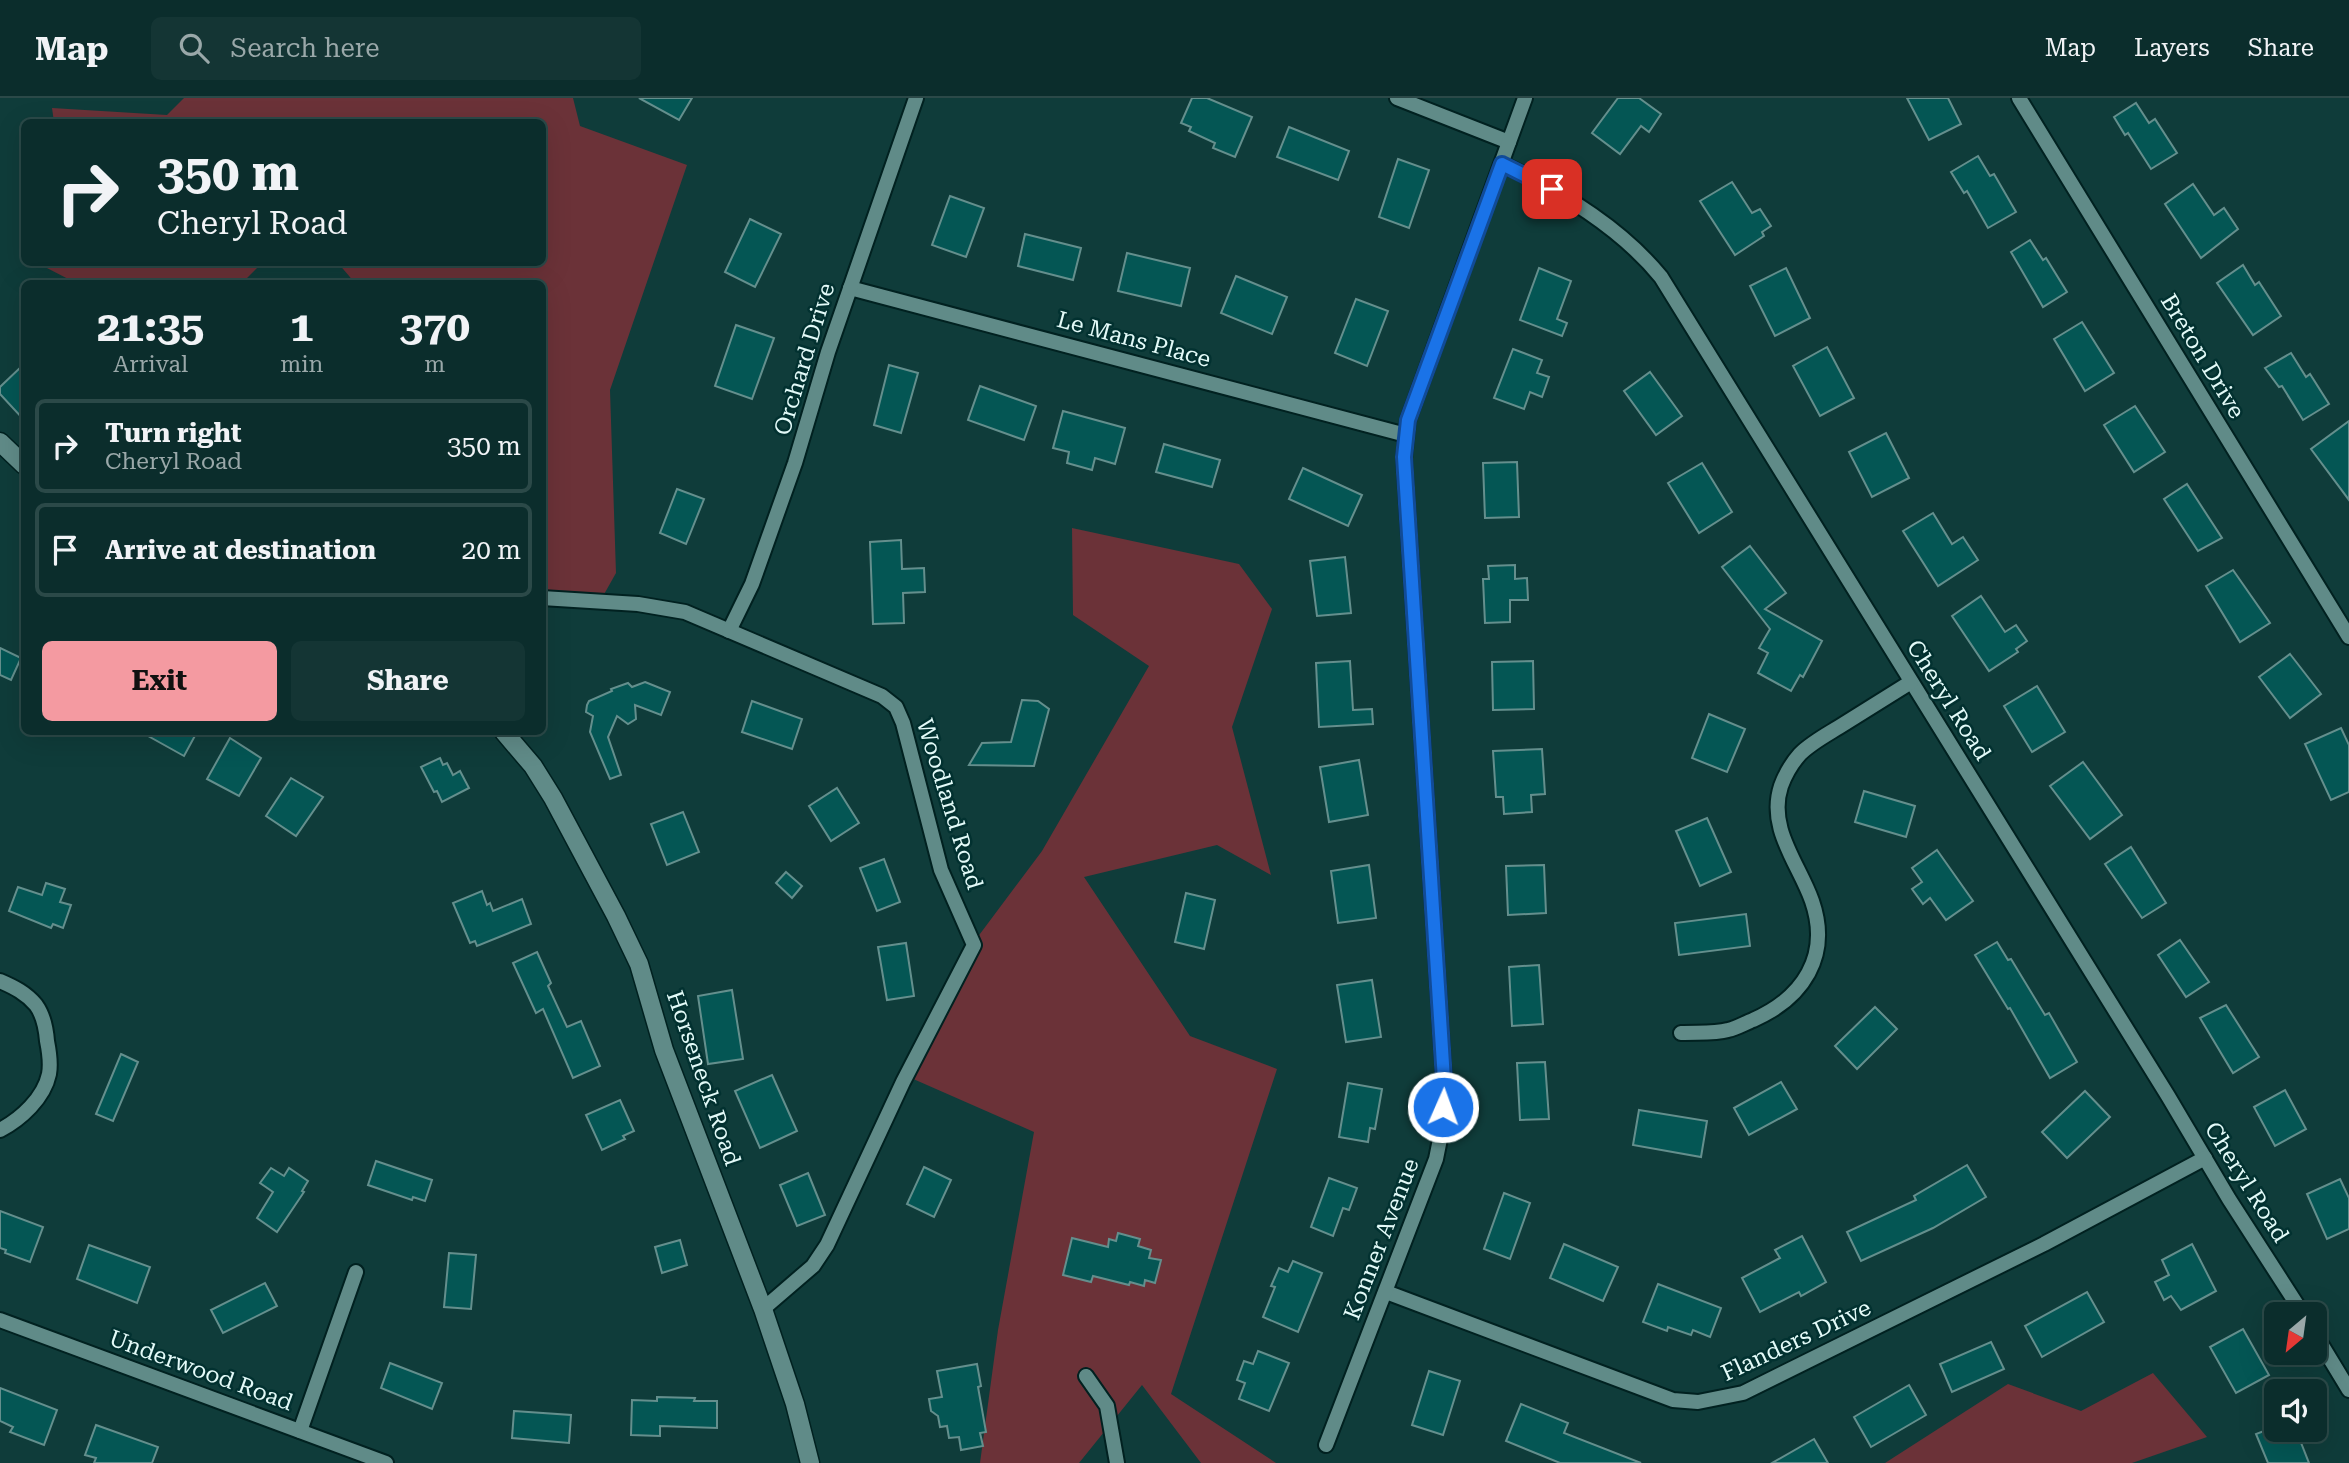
<!DOCTYPE html>
<html lang="en">
<head>
<meta charset="utf-8">
<style>
  :root { --surface:#0b2d2c; --page:#143534; --text:#f1f3f6; --muted:#9aa8a9; --line:#2b4948; --accent:#f49aa1 }
  body { margin:0; font-family:"Roboto Serif",serif; background:var(--page); color:var(--text); height:100vh; display:flex; flex-direction:column; font-size:26px; white-space:nowrap }
  * { box-sizing:border-box; margin:0 }
  p { font-size:23px; color:var(--muted) }
  .icon { flex:none; width:38px; height:38px; fill:none; stroke:currentColor; stroke-width:2; stroke-linecap:round; stroke-linejoin:round }
  .map { position:relative; flex:1; overflow:hidden }
  .sheet { position:absolute; left:21px; top:182px; width:525px; height:455px; display:flex; flex-direction:column; background:var(--surface); border-radius:10px; box-shadow:0 7px 28px #0002,0 0 0 2px var(--line) }
  .sheet>* { flex:none }
  .banner { position:absolute; left:21px; top:21px; width:525px; height:147px; border-radius:10px; box-shadow:0 7px 28px #0002,0 0 0 2px var(--line); background:#0b2d2c; color:var(--text); overflow:hidden }
  .needle { width:46px; rotate:209deg }
  .controls { position:absolute; left:2264px; top:1204px; display:grid; gap:14px }
  .controls a { display:grid; place-items:center; width:63px; height:63px; border-radius:10px; background:var(--surface); box-shadow:0 7px 28px #0002,0 0 0 2px var(--line); font-size:35px }
  .pin { position:absolute; display:grid; place-items:center; width:60px; height:60px; color:#fff; margin:-30px; border-radius:14px; box-shadow:0 4px 10px #0006 }
  .me { position:absolute; width:77px; margin:-38px; rotate:2deg; stroke-linejoin:round; filter:drop-shadow(0 0 5px #0008) }
  .turn { display:flex; align-items:center; gap:24px; height:147px; padding:0 21px; font-size:32px }
  .turn .icon { width:91px; height:91px; stroke-width:2.5 }
  .turn b { display:block; font-size:49px; line-height:60px }
  .eta { display:flex; justify-content:space-evenly; align-items:center; height:119px; text-align:center }
  .eta b { font-size:42px; font-weight:700; line-height:49px }
  .cta { display:flex; gap:14px; margin-top:auto; padding:14px 21px }
  .cta a { flex:1; height:80px; border-radius:10px; background:var(--accent); color:#111; font-size:28px; font-weight:700; line-height:80px; text-align:center }
  .cta a+a { background:var(--page); color:var(--text) }
  ul { padding:0; list-style:none }
  li { display:flex; align-items:center; gap:21px; height:94px; margin:0 14px 10px; padding:0 7px; border:4px solid var(--line); border-radius:10px }
  li div { flex:1 }
  li b { display:block; font-size:26px }
  li em { font-style:normal }
  header { display:flex; align-items:center; gap:42px; box-sizing:border-box; height:98px; padding:0 35px; background:var(--surface); border-bottom:2px solid var(--line) }
  header strong { font-size:33px }
  nav { display:flex; gap:38px; margin-inline-start:auto; font-size:24px }
  .search { width:490px; height:63px; background:var(--page); display:flex; align-items:center; gap:18px; box-sizing:border-box; padding:0 24px; border-radius:10px; color:var(--muted); font-size:26px }
  .map>svg:first-child { display:block }
</style>
</head>
<body>
<header>
<strong>Map</strong>
<div class="search"><svg class="icon" aria-label="search" viewBox="0 0 24 24"><circle cx="10" cy="10" r="6"/><path d="M15 15l6 6"/></svg>Search here</div>
<nav><a>Map</a><a>Layers</a><a>Share</a></nav>
</header>
<div class="map">
<svg width="2349" height="1365" viewBox="0 0 2349 1365">
  <rect width="100%" height="100%" fill="#0f3c3a"/>
  <g fill="#6b3238">
    <path d="M184,0H573L580,28L687,67L610,292L616,475L598,507L543,497L542,186L355,185L338,165L542,164V24H54L52,10L167,17Z"/>
    <path d="M46,165V164L262,165L241,186L76,185L45,169Z"/>
    <path d="M1072,430L1239,466L1272,511L1232,629L1271,777L1217,747L1084,779L1190,938L1277,971L1171,1296L1276,1365H1201L1142,1287L1079,1365H980L998,1232L1034,1034L911,980L968,852L1042,753L1149,568L1073,517Z"/>
    <path d="M2153,1275L2207,1339L2132,1365H1885L2008,1286L2081,1313Z"/>
  </g>
  <g fill="#045654" stroke="#648f8d" stroke-width="2">
    <path d="M639,0H692L679,22Z"/>
    <path d="M1192,0H1207L1252,19L1235,59L1213,50L1215,45L1189,33L1191,29L1181,25Z"/>
    <path d="M1618,0H1639L1661,16L1649,34L1641,28L1620,56L1592,35Z"/>
    <path d="M1907,0H1948L1961,26L1929,42Z"/>
    <path d="M2136,5L2149,25L2155,21L2177,55L2151,71L2128,35L2125,37L2114,19Z"/>
    <path d="M1289,29L1349,53L1338,82L1277,59Z"/>
    <path d="M1978,58L1990,78L1994,76L2016,114L1988,130L1967,93L1964,95L1951,74Z"/>
    <path d="M1398,61L1429,72L1409,130L1379,119Z"/>
    <path d="M1732,84L1752,115L1760,111L1771,128L1762,134L1764,138L1735,157L1700,103Z"/>
    <path d="M2193,86L2214,117L2224,110L2238,131L2201,160L2165,106Z"/>
    <path d="M950,98L984,110L966,159L932,147Z"/>
    <path d="M750,121L781,136L755,189L725,174Z"/>
    <path d="M1025,136L1081,150L1073,182L1018,168Z"/>
    <path d="M2030,142L2043,162L2046,160L2067,194L2043,209L2011,154Z"/>
    <path d="M1127,155L1190,170L1181,208L1118,193Z"/>
    <path d="M2243,167L2255,187L2259,184L2281,218L2253,237L2217,185Z"/>
    <path d="M1539,170L1571,183L1557,221L1567,225L1562,238L1520,222Z"/>
    <path d="M1786,170L1810,220L1775,238L1750,188Z"/>
    <path d="M1236,178L1287,199L1272,236L1221,215Z"/>
    <path d="M1356,201L1388,213L1367,268L1335,255Z"/>
    <path d="M2082,224L2114,275L2085,293L2054,241Z"/>
    <path d="M736,227L774,240L752,301L715,288Z"/>
    <path d="M1827,249L1854,300L1820,318L1793,268Z"/>
    <path d="M1513,251L1542,262L1537,275L1549,279L1542,299L1530,294L1524,311L1494,300Z"/>
    <path d="M2291,255L2306,279L2310,276L2329,306L2303,322L2282,288L2279,289L2265,270Z"/>
    <path d="M24,266V322L0,296V289Z"/>
    <path d="M889,267L918,275L901,335L874,327Z"/>
    <path d="M1650,274L1682,318L1656,337L1624,293Z"/>
    <path d="M980,288L1036,308L1024,342L968,322Z"/>
    <path d="M2135,308L2165,354L2134,374L2104,327Z"/>
    <path d="M1063,313L1125,330L1115,366L1095,360L1092,372L1067,365L1069,354L1053,350Z"/>
    <path d="M2349,323V402L2311,351Z"/>
    <path d="M1886,335L1909,380L1872,399L1849,354Z"/>
    <path d="M1164,346L1220,362L1212,389L1156,374Z"/>
    <path d="M1517,364L1519,419L1485,420L1483,365Z"/>
    <path d="M1702,365L1732,414L1699,435L1668,385Z"/>
    <path d="M1303,370L1362,397L1348,428L1289,401Z"/>
    <path d="M2187,386L2222,440L2198,453L2164,401Z"/>
    <path d="M677,391L704,401L686,446L660,435Z"/>
    <path d="M1933,415L1952,446L1963,439L1978,462L1938,488L1903,433Z"/>
    <path d="M901,442L902,471L924,470L925,494L903,495L904,525L873,526L870,444Z"/>
    <path d="M1750,448L1786,495L1765,511L1822,543L1803,579L1800,577L1791,593L1758,575L1768,555L1759,550L1770,531L1722,469Z"/>
    <path d="M1345,459L1351,515L1317,518L1310,463Z"/>
    <path d="M1515,467V481L1527,480L1528,502H1510V524L1485,525L1483,481H1489L1488,468Z"/>
    <path d="M2233,472L2270,525L2240,544L2206,488Z"/>
    <path d="M1981,498L2005,534L2016,527L2027,543L2016,551L2018,554L1989,573L1952,518Z"/>
    <path d="M0,550L21,560L11,582L0,577Z"/>
    <path d="M2290,556L2321,596L2290,620L2259,579Z"/>
    <path d="M1350,563L1353,612L1372,611L1373,626L1319,629L1316,565Z"/>
    <path d="M1533,563L1534,611L1493,612L1492,564Z"/>
    <path d="M645,584L670,594L661,617L635,607L636,621L628,626L617,618L608,639L621,677L610,681L590,634L593,618L586,614L587,607L589,603L612,593L611,591L628,585L632,589Z"/>
    <path d="M2037,588L2065,634L2032,654L2004,608Z"/>
    <path d="M1022,602L1038,603L1049,611L1034,668L969,667L982,645L1011,644Z"/>
    <path d="M752,603L802,621L792,651L742,634Z"/>
    <path d="M1709,616L1745,631L1727,674L1692,660Z"/>
    <path d="M2341,630L2349,647V694L2331,702L2305,646Z"/>
    <path d="M141,634H197L184,658Z"/>
    <path d="M230,640L261,660L239,698L207,681Z"/>
    <path d="M1542,651L1545,696L1531,697L1532,714L1504,716L1503,699H1496L1493,653Z"/>
    <path d="M440,660L443,667L447,665L453,677L460,673L469,690L442,704L437,693L434,694L421,669Z"/>
    <path d="M1359,662L1368,717L1329,724L1320,669Z"/>
    <path d="M2083,664L2122,717L2090,741L2050,688Z"/>
    <path d="M291,680L323,699L296,738L266,718Z"/>
    <path d="M837,690L859,725L831,743L809,708Z"/>
    <path d="M1864,693L1915,708L1906,739L1855,724Z"/>
    <path d="M683,714L699,754L667,767L651,726Z"/>
    <path d="M1707,720L1731,774L1700,788L1676,733Z"/>
    <path d="M2131,749L2166,805L2142,820L2105,766Z"/>
    <path d="M1937,752L1973,803L1946,822L1930,800L1923,806L1912,791L1922,784L1912,770Z"/>
    <path d="M884,761L900,804L877,813L860,770Z"/>
    <path d="M1369,767L1376,820L1338,825L1331,773Z"/>
    <path d="M1544,767L1546,815L1508,817L1506,768Z"/>
    <path d="M786,774L802,788L792,800L776,785Z"/>
    <path d="M46,785L65,791L60,804L71,807L63,830L53,826L51,830L9,813L18,789L42,797Z"/>
    <path d="M482,793L487,807L490,805L493,813L522,801L531,826L477,848L475,843L470,845L453,805Z"/>
    <path d="M1186,795L1215,802L1204,851L1175,844Z"/>
    <path d="M1746,816L1750,848L1679,857L1675,825Z"/>
    <path d="M2180,842L2209,884L2186,899L2158,857Z"/>
    <path d="M1997,844L2008,862L2011,861L2045,917L2049,915L2077,964L2050,980L2010,910L2008,911L1975,857Z"/>
    <path d="M906,845L914,898L887,902L878,849Z"/>
    <path d="M537,854L551,885L548,888L567,929L581,923L600,968L573,980L543,911L536,915L513,865Z"/>
    <path d="M1539,867L1543,926L1512,928L1509,869Z"/>
    <path d="M1372,882L1381,939L1346,944L1337,887Z"/>
    <path d="M732,892L743,961L708,966L698,898Z"/>
    <path d="M2226,907L2259,959L2233,975L2200,920Z"/>
    <path d="M1875,909L1897,931L1857,971L1835,948Z"/>
    <path d="M121,956L138,964L113,1023L96,1016Z"/>
    <path d="M1545,964L1549,1021L1520,1022L1517,965Z"/>
    <path d="M772,977L797,1033L760,1050L735,993Z"/>
    <path d="M1781,984L1797,1011L1749,1037L1734,1010Z"/>
    <path d="M1348,985L1382,991L1375,1031L1370,1030L1368,1044L1339,1039Z"/>
    <path d="M2285,992L2306,1031L2275,1048L2254,1009Z"/>
    <path d="M2085,993L2110,1019L2067,1060L2042,1034Z"/>
    <path d="M620,1002L634,1033L623,1038L625,1041L602,1052L586,1017Z"/>
    <path d="M1639,1012L1707,1023L1701,1059L1633,1047Z"/>
    <path d="M376,1063L432,1082L425,1103L413,1099L412,1102L368,1087Z"/>
    <path d="M1967,1067L1986,1099L1933,1130L1861,1163L1847,1134L1916,1102L1914,1098Z"/>
    <path d="M924,1069L951,1082L934,1119L907,1106Z"/>
    <path d="M271,1070L284,1078L289,1070L308,1083L302,1093L304,1094L277,1134L257,1120L273,1094L260,1085Z"/>
    <path d="M808,1075L825,1117L797,1128L780,1087Z"/>
    <path d="M1329,1080L1357,1090L1349,1112L1343,1110L1333,1138L1311,1129Z"/>
    <path d="M2340,1081L2349,1100V1131L2327,1141L2307,1096Z"/>
    <path d="M1504,1095L1530,1105L1510,1161L1484,1151Z"/>
    <path d="M0,1113L43,1129L30,1164L5,1155L6,1152L0,1150Z"/>
    <path d="M1118,1135L1140,1141L1138,1148L1151,1152L1149,1160L1161,1162L1155,1185L1145,1182L1144,1188L1130,1184L1129,1187L1093,1178L1091,1184L1063,1177L1072,1140L1108,1149L1109,1141L1116,1143Z"/>
    <path d="M1802,1138L1826,1184L1801,1198L1799,1194L1760,1214L1742,1180L1780,1160L1775,1152Z"/>
    <path d="M680,1142L687,1167L662,1175L655,1149Z"/>
    <path d="M1564,1146L1618,1169L1603,1203L1550,1180Z"/>
    <path d="M2192,1146L2216,1193L2181,1212L2171,1198L2164,1202L2155,1184L2169,1177L2162,1162Z"/>
    <path d="M89,1147L150,1169L137,1205L77,1181Z"/>
    <path d="M449,1155L476,1157L471,1211L444,1209Z"/>
    <path d="M1293,1163L1322,1175L1298,1234L1263,1219L1275,1189L1271,1188L1279,1170L1288,1174Z"/>
    <path d="M265,1185L277,1208L223,1235L211,1212Z"/>
    <path d="M1658,1186L1721,1210L1710,1239L1693,1232L1691,1237L1668,1229L1667,1233L1643,1224Z"/>
    <path d="M2087,1194L2104,1224L2042,1259L2025,1228Z"/>
    <path d="M2243,1231L2269,1277L2236,1295L2210,1249Z"/>
    <path d="M1991,1244L2004,1271L1952,1294L1940,1266Z"/>
    <path d="M1258,1253L1289,1265L1269,1313L1239,1301L1245,1285L1237,1282L1244,1263L1253,1266Z"/>
    <path d="M390,1265L442,1285L432,1311L381,1290Z"/>
    <path d="M977,1266L981,1288L978,1289L986,1334L980,1335L983,1348L961,1352L959,1339L949,1340L947,1328L940,1329L938,1318L931,1313L929,1301L942,1299L937,1273Z"/>
    <path d="M1429,1273L1460,1283L1443,1337L1412,1327Z"/>
    <path d="M1909,1287L1926,1317L1871,1349L1854,1319Z"/>
    <path d="M0,1290L57,1312L44,1347L10,1334L13,1329L0,1323Z"/>
    <path d="M657,1299L695,1300L694,1303H717V1330L660,1328V1338L631,1337L632,1302L657,1303Z"/>
    <path d="M1521,1306L1568,1325L1564,1335L1641,1365H1560L1506,1343Z"/>
    <path d="M514,1313L571,1317L569,1345L512,1340Z"/>
    <path d="M96,1327L158,1349L152,1365H94L96,1360L85,1357Z"/>
    <path d="M2277,1328V1332H2296L2309,1365H2268L2256,1336Z"/>
    <path d="M1814,1341L1828,1365H1772Z"/>
  </g>
  <g fill="none" stroke-linecap="round" stroke-linejoin="round">
    <defs>
      <g id="minor">
        <path d="M1397,0L1509,44"/>
        <path d="M2019,0L2349,539"/>
        <path d="M1502,66C1558,92 1621,130 1661,179L2168,998L2229,1101L2303,1216"/>
        <path d="M850,190L1406,337"/>
        <path d="M542,500L638,506L685,514L882,598L896,609L903,625L941,772L974,847L903,984L827,1147L813,1168L763,1211"/>
        <path d="M729,533L752,486L795,365L828,254L916,0"/>
        <path d="M0,883C14,889 26,895 36,907C44,918 46,930 47,943C49,953 51,965 49,976C44,1000 21,1021 0,1032"/>
        <path d="M1681,935C1696,934 1714,936 1728,932C1737,930 1745,925 1753,922C1803,900 1831,858 1812,803C1799,766 1767,730 1781,688C1785,677 1792,665 1800,656C1811,645 1826,637 1839,629C1863,614 1887,599 1911,584"/>
        <path d="M1386,1194L1673,1302L1698,1304L1743,1295L2044,1146L2205,1060"/>
        <path d="M0,1222L386,1365"/>
        <path d="M2315,1236L2349,1292"/>
        <path d="M1086,1278L1107,1308L1117,1365"/>
        <path d="M300,1333L356,1174"/>
        <path d="M1326,1347L1436,1061L1441,1036L1444,982L1404,360L1408,322L1525,0"/>
      </g>
      <g id="tertiary">
        <path d="M0,344L24,367"/>
        <path d="M504,634L533,668L553,700L616,818L639,866L664,952L763,1211L795,1306L810,1365"/>
      </g>
    </defs>
    <use href="#minor" stroke="#012120" stroke-width="18"/>
    <use href="#tertiary" stroke="#012120" stroke-width="21"/>
    <use href="#minor" stroke="#608b88" stroke-width="14"/>
    <use href="#tertiary" stroke="#608b88" stroke-width="18"/>
  </g>
  <g fill="none" stroke-linecap="round" stroke-linejoin="round">
    <defs>
      <path id="route" d="M1443,1009L1444,982L1404,359L1408,322L1502,66L1552,91"/>
    </defs>
    <use href="#route" stroke="#114b97" stroke-width="18"/>
    <use href="#route" stroke="#1a73e8" stroke-width="12"/>
  </g>
  <g text-anchor="middle" stroke-width="5" stroke-linejoin="round" paint-order="stroke">
    <g font-size="23" fill="#e3faf8" stroke="#023130">
      <text transform="translate(1134 241) rotate(15)" y="8">Le Mans Place</text>
      <text transform="translate(2203 258) rotate(59)" y="8">Breton Drive</text>
      <text transform="translate(804 261) rotate(-73)" y="8">Orchard Drive</text>
      <text transform="translate(1949 602) rotate(58)" y="8">Cheryl Road</text>
      <text transform="translate(950 706) rotate(73)" y="8">Woodland Road</text>
      <text transform="translate(704 980) rotate(71)" y="8">Horseneck Road</text>
      <text transform="translate(2247 1084) rotate(58)" y="8">Cheryl Road</text>
      <text transform="translate(1381 1141) rotate(-69)" y="8">Konner Avenue</text>
      <text transform="translate(1796 1242) rotate(-25)" y="8">Flanders Drive</text>
      <text transform="translate(201 1272) rotate(20)" y="8">Underwood Road</text>
    </g>
  </g>
</svg>
<div class="controls">
<a><svg class="needle" viewBox="-14 -14 28 28"><path d="M0-13l5 13h-10z" fill="#e53935"/><path d="M0 13l5-13h-10z" fill="#9aa8a9"/></svg></a>
<a><svg class="icon" aria-label="sound" viewBox="0 0 24 24"><path d="M4 9h4l5-4v14l-5-4H4zM17 9q2 3 0 6"/></svg></a>
</div>
<div class="pin" style="left:1552px;top:91px;background:#d93025"><svg class="icon" aria-label="arrive" viewBox="0 0 24 24"><path d="M6 21V4h12l-3 4 3 4H6"/></svg></div>
<svg class="me" style="left:1443px;top:1009px" viewBox="-20 -20 40 40"><circle r="17" fill="#1a73e8" stroke="#fff" stroke-width="3"/><path d="M0-11L8 9 0 5-8 9z" fill="#fff"/></svg>
<div class="banner">
<div class="turn"><svg class="icon" aria-label="right" viewBox="0 0 24 24"><path d="M7 20v-9h11M14 6l5 5-5 5"/></svg><div><b>350 m</b>Cheryl Road</div></div>
</div>
<section class="sheet">
<div class="eta">
<div><b>21:35</b><p>Arrival</p></div>
<div><b>1</b><p>min</p></div>
<div><b>370</b><p>m</p></div>
</div>
<ul>
<li><svg class="icon" aria-label="right" viewBox="0 0 24 24"><path d="M7 20v-9h11M14 6l5 5-5 5"/></svg><div><b>Turn right</b><p>Cheryl Road</p></div><em>350 m</em></li>
<li><svg class="icon" aria-label="arrive" viewBox="0 0 24 24"><path d="M6 21V4h12l-3 4 3 4H6"/></svg><div><b>Arrive at destination</b></div><em>20 m</em></li>
</ul>
<div class="cta"><a>Exit</a><a>Share</a></div>
</section>
</div>
</body>
</html>
